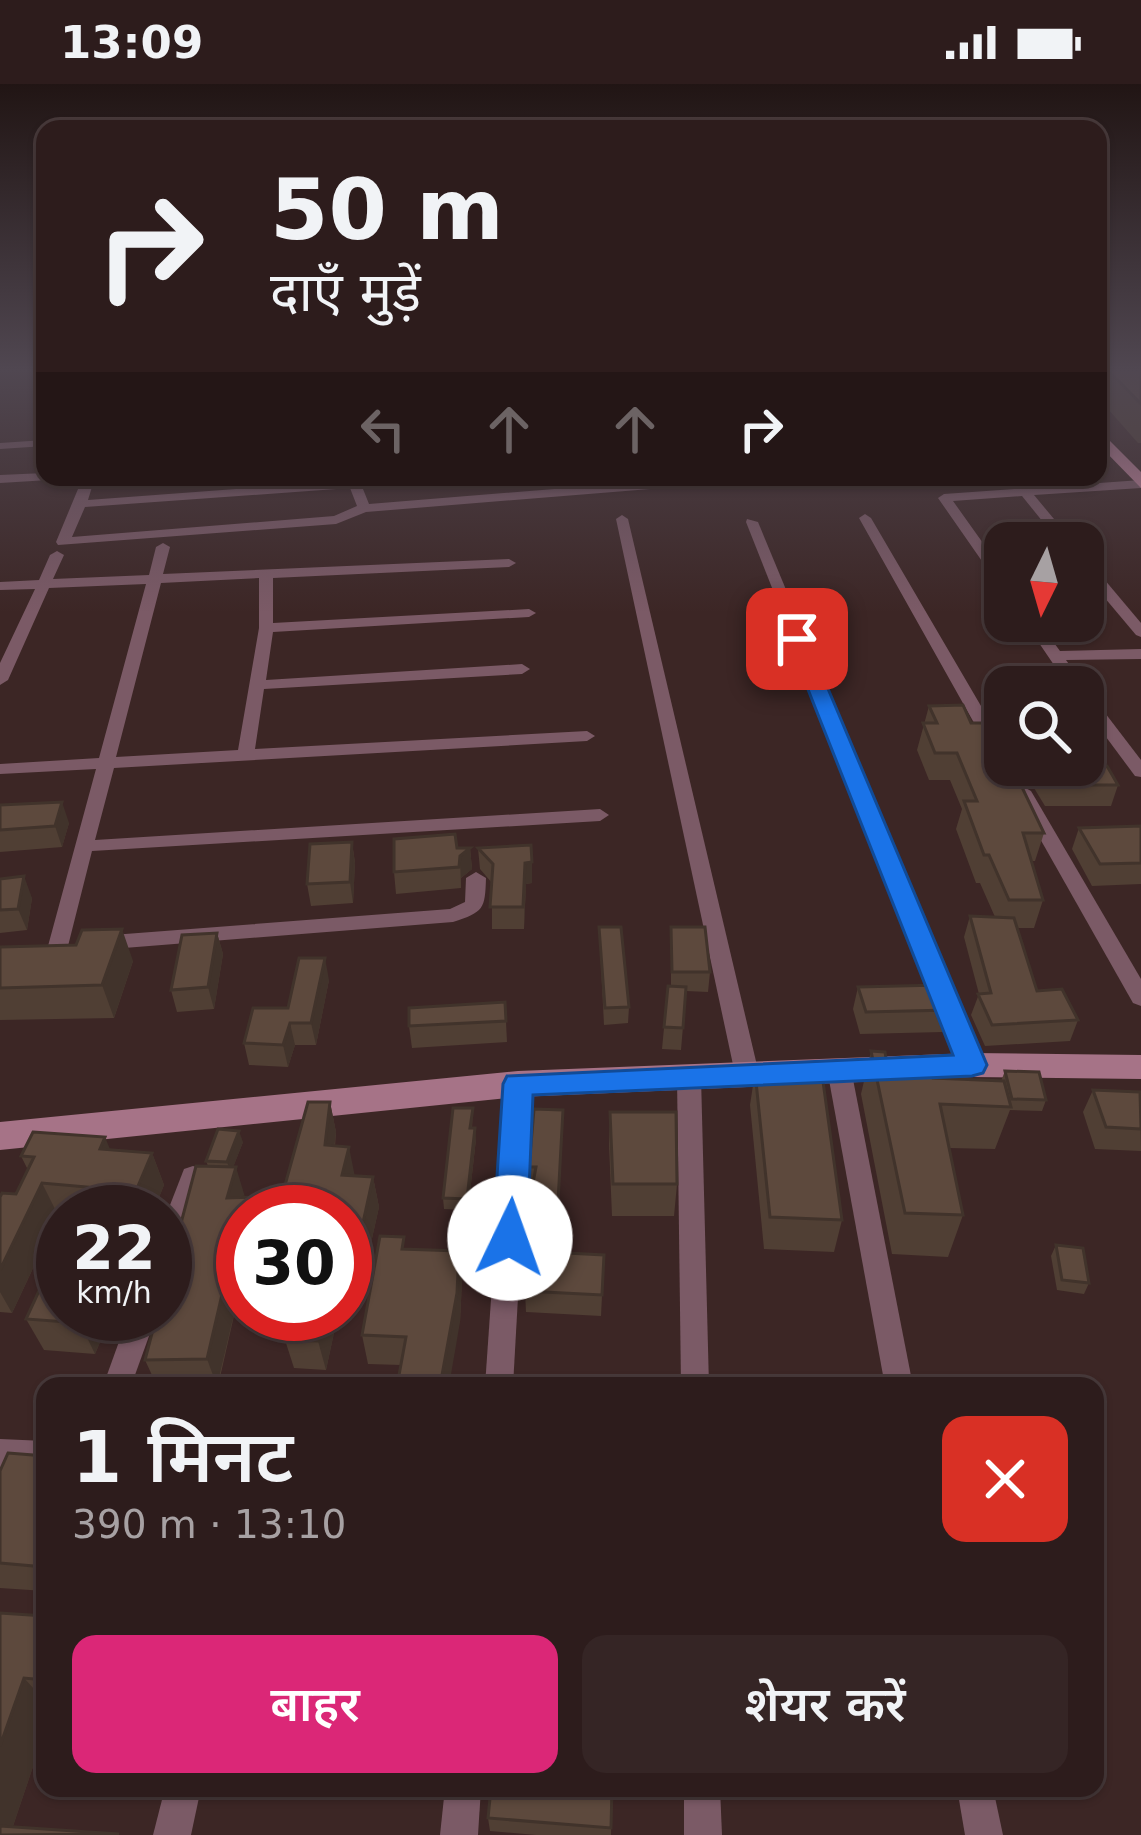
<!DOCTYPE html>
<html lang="hi">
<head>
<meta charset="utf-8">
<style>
  :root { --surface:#2d1c1c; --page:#352525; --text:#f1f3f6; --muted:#a7a1a3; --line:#483a3b; --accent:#db2777 }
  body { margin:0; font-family:"DejaVu Sans","Noto Sans Devanagari",sans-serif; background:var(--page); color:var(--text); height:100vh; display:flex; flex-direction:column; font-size:45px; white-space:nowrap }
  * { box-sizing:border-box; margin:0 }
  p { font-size:39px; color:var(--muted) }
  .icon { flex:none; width:66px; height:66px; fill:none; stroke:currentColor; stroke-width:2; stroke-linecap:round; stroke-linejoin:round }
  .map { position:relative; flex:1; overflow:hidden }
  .drawer { position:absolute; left:36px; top:1293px; width:1068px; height:420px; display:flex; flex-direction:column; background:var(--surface); border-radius:24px; box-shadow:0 3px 9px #0004,0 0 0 3px var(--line) }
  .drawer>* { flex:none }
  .hud { position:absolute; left:36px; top:36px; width:1071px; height:366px; border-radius:24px; box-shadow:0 3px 9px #0004,0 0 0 3px var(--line); background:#2d1c1c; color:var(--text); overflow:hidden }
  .needle { width:78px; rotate:185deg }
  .buttons { position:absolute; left:984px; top:438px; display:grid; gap:24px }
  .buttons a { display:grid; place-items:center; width:120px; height:120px; border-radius:24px; background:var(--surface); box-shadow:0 3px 9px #0004,0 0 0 3px var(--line); font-size:60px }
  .speed { position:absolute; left:36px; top:1101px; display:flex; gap:24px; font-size:60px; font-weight:700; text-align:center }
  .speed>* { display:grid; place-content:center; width:156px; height:156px; border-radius:50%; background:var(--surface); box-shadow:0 3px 9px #0004,0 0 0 3px var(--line); line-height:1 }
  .speed small { font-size:30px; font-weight:400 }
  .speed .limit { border:18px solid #d22; background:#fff; color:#111 }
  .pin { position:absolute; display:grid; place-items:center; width:102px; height:102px; color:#fff; margin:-51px; border-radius:24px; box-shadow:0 6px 18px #0006 }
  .me { position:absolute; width:132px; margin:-66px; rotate:3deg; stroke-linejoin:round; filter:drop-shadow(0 0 9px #0008) }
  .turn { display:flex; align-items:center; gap:42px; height:252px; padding:0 36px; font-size:54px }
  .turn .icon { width:156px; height:156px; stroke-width:2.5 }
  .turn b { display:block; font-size:84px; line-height:102px }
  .lanes { display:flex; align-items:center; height:114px; padding:0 36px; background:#0003; justify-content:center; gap:60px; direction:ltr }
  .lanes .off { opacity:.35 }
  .round { display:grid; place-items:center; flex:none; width:126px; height:126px; border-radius:24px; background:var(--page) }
  .head { display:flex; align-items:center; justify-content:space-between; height:204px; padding:0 36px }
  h1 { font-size:72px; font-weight:600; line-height:90px }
  .action { display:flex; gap:24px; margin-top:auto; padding:24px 36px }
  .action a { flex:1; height:138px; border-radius:24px; background:var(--accent); color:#fff; font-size:48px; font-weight:600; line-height:138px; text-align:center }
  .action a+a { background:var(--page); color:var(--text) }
  .status { display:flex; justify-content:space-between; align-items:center; height:84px; padding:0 60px; background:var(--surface); direction:ltr }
  .status svg { height:33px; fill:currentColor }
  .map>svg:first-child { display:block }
</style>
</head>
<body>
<div class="status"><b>13:09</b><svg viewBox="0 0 49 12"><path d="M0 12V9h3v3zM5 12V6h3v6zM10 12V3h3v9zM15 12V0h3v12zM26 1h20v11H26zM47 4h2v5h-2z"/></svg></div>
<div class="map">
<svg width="1141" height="1751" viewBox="0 0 1141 1751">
  <rect width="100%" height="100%" fill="#3c2625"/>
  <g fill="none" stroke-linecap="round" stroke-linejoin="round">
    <g fill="#7b5a66" fill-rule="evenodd">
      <path d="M45,356V362L0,365V359Z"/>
      <path d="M45,389V393H51L49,396L0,399V391Z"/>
      <path d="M83,393H95L88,416L355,396L361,400L369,420L703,393H755L749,397L366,428L336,440L58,461L56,458ZM350,404L357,422L334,432L72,453L85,423Z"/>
      <path d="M1141,396V404L1034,411L1074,459H1060L1022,412L953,417L1005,490V504L1000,503L938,414L944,410Z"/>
      <path d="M865,430L871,434L1005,663V681L1011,682L1005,683L996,678L859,434Z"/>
      <path d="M622,431L628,435L759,990L755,996H739L735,990L616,435Z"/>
      <path d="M747,435L758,438L983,981L980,987H964L961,981L746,438Z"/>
      <path d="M163,459L170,463L163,490L509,475L516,479L509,483L273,494V539L529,525L536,529L529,533L273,548L266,596L522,580L530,585L522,590L264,605L255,665L587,647L595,652L587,657L114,684L95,756L600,725L609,731L600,737L92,767L68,862L65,867H51L48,862L96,685L0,690V680L99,674L146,500L49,504L8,596L0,601V579L35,505L0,506V498L39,496L50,471L57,467L64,471L53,495L149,491L156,463ZM259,494V544L238,666L116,673L161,499Z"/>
      <path d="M1083,475L1088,476L1141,539V553L1136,551L1083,488Z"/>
      <path d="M1024,537H1038L1060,567L1141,565V575L1066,576L1085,603L1083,606V603H1069Z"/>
      <path d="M1083,606L1089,608L1141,676V693L1135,692L1083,622Z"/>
      <path d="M1022,702L1031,707L1141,895V922L1133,919L1013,707Z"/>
      <path d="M476,788L486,794C485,825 484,828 453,838L99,866L89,859L99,852L450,825L465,818L466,794Z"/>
      <path d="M839,976L847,979L851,985L913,1302H885L827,985L831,979Z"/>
      <path d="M689,984L697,987L701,993L709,1302H681L677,993L681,987Z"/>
      <path d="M518,991L526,994L530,1000L513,1302H485L506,1000L510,994Z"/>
      <path d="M193,1082L202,1085L205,1092L178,1170L174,1178L165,1181V1134L184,1085Z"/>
      <path d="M129,1230H157L131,1302H103Z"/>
      <path d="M0,1355L45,1357V1387L0,1385Z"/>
      <path d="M165,1704H201L191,1751H153Z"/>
      <path d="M445,1704H481L478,1751H440Z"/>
      <path d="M684,1704H720L722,1751H684Z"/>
      <path d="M957,1704H993L1003,1751H965Z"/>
    </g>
    <path fill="#a67387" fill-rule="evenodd" d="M972,969L1141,971V995L972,993L518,1013L0,1066V1038L518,987Z"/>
    <path fill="#c8869f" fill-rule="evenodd" d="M1098,345L1141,388V404L1098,360Z"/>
  </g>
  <g fill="#503f34">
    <path d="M1108,286H1141V359H1138L1100,316Z"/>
    <path d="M929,622L971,639L1005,676L1025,695L1022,704L1044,749L1035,777H1031L1043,816L1034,844H1017L1037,907L1078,936L1070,957L985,962L971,931L979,910L964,853L970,832L995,833L980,799H976L956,745L962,725L950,696H929L917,666Z"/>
    <path d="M1041,683L1118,701L1111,722H1045L1034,704Z"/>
    <path d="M0,721L69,739L62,763L0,768Z"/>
    <path d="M1141,742V800L1092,802L1072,765L1079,744Z"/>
    <path d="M352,758L355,779L353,819L311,822L307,800Z"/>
    <path d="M470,764L472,785L461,794V804L396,810L394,788Z"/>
    <path d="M478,764L532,799L526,800L524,845H492V799L480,785Z"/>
    <path d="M0,795L32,814L27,846L0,849Z"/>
    <path d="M599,843L629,923L628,939L604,941Z"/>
    <path d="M671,843L710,888L708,908L686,907L681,966L662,965L668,902H671Z"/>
    <path d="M217,849L223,870L214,925L177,928L171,906Z"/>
    <path d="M76,861L133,877L114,934L0,936V863Z"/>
    <path d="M329,896L316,961H295L288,983L249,981L244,959L288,924Z"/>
    <path d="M858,903L949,926L943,948L860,950L853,925Z"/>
    <path d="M505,918L507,958L412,964L409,942Z"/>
    <path d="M871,967L887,980L933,994L1001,997L1005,987L1046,1016L1042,1027L1010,1026L995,1065L949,1064L963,1131L948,1173L892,1170L861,1010Z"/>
    <path d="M755,988L842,1136L834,1168L764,1165L750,1021Z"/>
    <path d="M1093,1006L1140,1008L1141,1067L1095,1065L1083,1028Z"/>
    <path d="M330,1018L336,1048L335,1062L355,1092L373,1093L379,1123L363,1195L346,1194L345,1199V1128H243V1192L218,1302H157L145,1276L208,1082L206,1077L243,1058L233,1083L245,1114L282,1112Z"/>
    <path d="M473,1024L472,1044L476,1055L468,1126L444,1125L443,1114Z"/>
    <path d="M563,1026L558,1136L531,1134L530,1115L533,1102H530L529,1083Z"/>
    <path d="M610,1028L677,1100L674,1132H612L609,1060Z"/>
    <path d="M110,1066L152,1069L164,1101L153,1128H63V1132L58,1131L12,1229L0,1228V1113L16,1110L28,1086L21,1072Z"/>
    <path d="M1056,1161L1089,1199L1084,1210L1057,1206L1051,1172Z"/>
    <path d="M406,1165L462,1196L460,1238L401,1281L368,1280L362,1251Z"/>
    <path d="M604,1171L601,1232L526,1228L525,1207Z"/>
    <path d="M112,1230L95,1270L44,1266L26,1235Z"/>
    <path d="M338,1230L326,1286L294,1284L285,1256Z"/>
    <path d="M45,1372V1507L0,1504V1387Z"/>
    <path d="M0,1529L45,1532V1647L13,1742L0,1751Z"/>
    <path d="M612,1704L611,1751H536L490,1747L488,1734Z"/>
  </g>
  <g fill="#41332b">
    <path d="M62,718L69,739L62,763L55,742Z"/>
    <path d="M352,758L355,779L353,819L350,798Z"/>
    <path d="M470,764L472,785L461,794V804L460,772Z"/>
    <path d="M532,778V799L526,800L524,845L525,779Z"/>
    <path d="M24,792L32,814L27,846L18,825Z"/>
    <path d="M122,845L133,877L114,934L102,901Z"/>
    <path d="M217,849L223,870L214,925L208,903Z"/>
    <path d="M325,874L329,896L316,961L311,939Z"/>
    <path d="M290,939L295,961L288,983L283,961Z"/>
    <path d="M330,1018L336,1048L331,1092L325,1061Z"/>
    <path d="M475,1044L476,1055L468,1126L467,1115Z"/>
    <path d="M239,1047L243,1058L231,1089L227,1078Z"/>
    <path d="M105,1053L118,1085L100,1065Z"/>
    <path d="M349,1063L355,1093L342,1091Z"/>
    <path d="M152,1069L164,1101L153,1128H127Z"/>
    <path d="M236,1083L245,1113L227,1114Z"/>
    <path d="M373,1093L379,1123L363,1195L357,1166Z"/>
    <path d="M42,1099L58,1131L12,1229L0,1208V1186Z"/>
    <path d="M234,1159L243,1192L217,1302L207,1275Z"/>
    <path d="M459,1167L462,1196L460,1238L449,1302H440Z"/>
    <path d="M84,1230H112L95,1270L80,1239Z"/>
    <path d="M324,1230H338L326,1286L318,1257Z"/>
    <path d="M24,1594L45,1617V1647L10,1751L0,1744V1662Z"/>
  </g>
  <g fill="#5d493d" stroke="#41332b" stroke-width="3">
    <path d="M1108,286H1141V320Z"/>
    <path d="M963,621L971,639H987L1005,676V681H1017L1025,695H1018L1044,749H1023L1043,816H1009L989,771H984L964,717H977L957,669H935L923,639H937L929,622Z"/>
    <path d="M1107,682L1118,701H1052L1041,683Z"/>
    <path d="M62,718L55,742L0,746V721Z"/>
    <path d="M1141,742V779L1100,780L1079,744Z"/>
    <path d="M455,750L457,764H470L460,772L459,783L394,788V755Z"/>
    <path d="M352,758L350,798L307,800L310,760Z"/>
    <path d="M531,761L532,778L525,779L523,823H490L493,780L478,764Z"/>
    <path d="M24,792L18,825L0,826V795Z"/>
    <path d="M970,832L1014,834L1037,907L1062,905L1078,936L992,941L978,910L991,909Z"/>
    <path d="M599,843H621L629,923L605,924Z"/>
    <path d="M671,843H705L710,888H672Z"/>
    <path d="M122,845L102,901L0,904V863L76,861L82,846Z"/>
    <path d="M217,849L208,903L171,906L182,851Z"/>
    <path d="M299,874H325L311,939H290L283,961L244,959L253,924H288Z"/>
    <path d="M940,901L949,926L866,928L858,903Z"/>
    <path d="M668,902L686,903L683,944L664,943Z"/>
    <path d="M505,918L506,937L409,942V924Z"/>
    <path d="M871,967L885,968L887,980L930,982L933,994L1004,997L1011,1023L940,1020L963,1131L905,1129Z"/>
    <path d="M1005,987L1039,988L1046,1016L1012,1015Z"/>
    <path d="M755,988L822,990L842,1136L770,1133Z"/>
    <path d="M1093,1006L1140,1008L1141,1045L1106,1043Z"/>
    <path d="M308,1018H330L325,1061L349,1063L342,1091L373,1093L357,1166L345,1165V1128H243V1160L234,1159L207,1275L145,1276L157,1230H165V1200L196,1082L236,1083L227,1114L282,1112Z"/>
    <path d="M453,1024H473L470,1044H475L467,1115L443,1114Z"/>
    <path d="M534,1025L563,1026L558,1118L530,1115L536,1083H529Z"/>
    <path d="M610,1028H676L677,1100H613Z"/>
    <path d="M218,1045L239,1047L227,1078L206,1077Z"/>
    <path d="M33,1048L105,1053L100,1065L152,1069L127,1128H75L87,1103L42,1099L0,1186V1113L2,1109L16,1110L34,1073L21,1072Z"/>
    <path d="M380,1152L404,1153L402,1165L459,1167L457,1209L440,1302H397L406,1253L362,1251Z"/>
    <path d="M63,1155V1230H84L80,1239L26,1235Z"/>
    <path d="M1056,1161L1083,1164L1089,1199L1062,1196Z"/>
    <path d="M529,1167L604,1171L602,1211L525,1207Z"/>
    <path d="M292,1230H324L318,1257L285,1256Z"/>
    <path d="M351,1294L385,1296L384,1302H349Z"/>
    <path d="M934,1300L967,1301L968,1302H935Z"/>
    <path d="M8,1369L45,1372V1483L0,1479V1387Z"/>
    <path d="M0,1529L45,1532V1596L24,1594L0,1662Z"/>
    <path d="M491,1704H612L611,1744L488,1734Z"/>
    <path d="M0,1742L119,1750L0,1751Z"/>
  </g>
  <linearGradient id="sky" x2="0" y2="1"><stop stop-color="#211514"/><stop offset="0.54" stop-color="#504751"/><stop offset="1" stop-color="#504751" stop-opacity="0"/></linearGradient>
  <rect width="1141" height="529" fill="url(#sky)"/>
  <path fill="#1a73e8" stroke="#114b97" stroke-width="3" d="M790,551L807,555L987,981L983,989L972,992L533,1011L527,1154L522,1164L510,1168L498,1164L493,1154L503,1000L507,992L953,971L788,555Z"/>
</svg>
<div class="buttons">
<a><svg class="needle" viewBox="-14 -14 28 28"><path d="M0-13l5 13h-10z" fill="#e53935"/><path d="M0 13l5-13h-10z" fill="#a7a1a3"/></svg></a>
<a><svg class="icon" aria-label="search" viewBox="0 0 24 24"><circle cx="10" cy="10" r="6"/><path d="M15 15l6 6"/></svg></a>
</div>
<div class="speed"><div>22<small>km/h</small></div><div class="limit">30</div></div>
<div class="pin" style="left:797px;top:555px;background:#d93025"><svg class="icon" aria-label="arrive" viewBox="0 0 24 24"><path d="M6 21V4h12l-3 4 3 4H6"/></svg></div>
<svg class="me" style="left:510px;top:1154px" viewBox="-20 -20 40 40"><circle r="19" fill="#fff"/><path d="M0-13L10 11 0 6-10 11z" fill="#1a73e8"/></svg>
<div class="hud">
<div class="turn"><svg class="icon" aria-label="right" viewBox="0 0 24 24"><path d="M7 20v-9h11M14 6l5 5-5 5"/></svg><div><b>50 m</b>दाएँ मुड़ें</div></div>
<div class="lanes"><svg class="icon off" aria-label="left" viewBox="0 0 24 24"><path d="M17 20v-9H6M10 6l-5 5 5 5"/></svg><svg class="icon off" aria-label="ahead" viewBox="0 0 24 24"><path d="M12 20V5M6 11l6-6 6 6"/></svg><svg class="icon off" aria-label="ahead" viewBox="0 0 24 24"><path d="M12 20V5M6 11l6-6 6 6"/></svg><svg class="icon" aria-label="right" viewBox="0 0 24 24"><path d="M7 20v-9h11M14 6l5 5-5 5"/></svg></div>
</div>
<section class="drawer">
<div class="head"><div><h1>1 मिनट</h1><p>390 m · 13:10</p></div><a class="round" style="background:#d93025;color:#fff"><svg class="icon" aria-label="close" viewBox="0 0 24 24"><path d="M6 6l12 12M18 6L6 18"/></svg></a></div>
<div class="action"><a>बाहर</a><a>शेयर करें</a></div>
</section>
</div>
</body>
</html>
